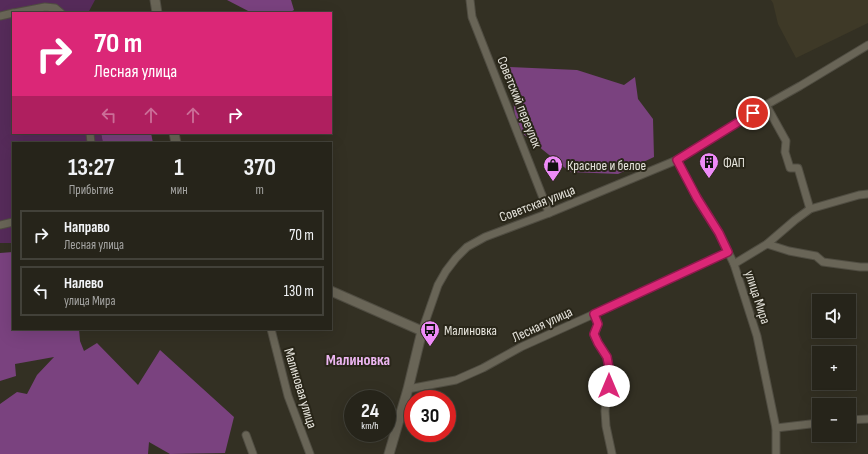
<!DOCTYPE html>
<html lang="ru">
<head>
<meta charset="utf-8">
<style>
  :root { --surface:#26241a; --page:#2e2c23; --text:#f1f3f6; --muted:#a4a4a2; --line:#424139 }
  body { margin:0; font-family:"Sofia Sans Condensed",sans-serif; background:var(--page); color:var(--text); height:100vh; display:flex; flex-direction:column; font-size:15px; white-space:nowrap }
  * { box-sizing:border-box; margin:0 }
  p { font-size:13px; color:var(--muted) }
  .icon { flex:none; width:22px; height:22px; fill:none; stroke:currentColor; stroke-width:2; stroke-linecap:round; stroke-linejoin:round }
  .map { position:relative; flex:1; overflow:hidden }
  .drawer { position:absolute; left:12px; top:142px; width:320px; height:188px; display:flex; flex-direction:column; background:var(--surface); border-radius:0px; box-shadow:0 4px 16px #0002,0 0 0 1px var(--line) }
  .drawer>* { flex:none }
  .banner { position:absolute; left:12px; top:12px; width:320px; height:122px; border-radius:0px; box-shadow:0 4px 16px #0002,0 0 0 1px var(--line); background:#db2777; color:#fff; overflow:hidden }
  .fabs { position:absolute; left:812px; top:294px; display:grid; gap:8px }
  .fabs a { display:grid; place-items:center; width:44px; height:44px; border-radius:0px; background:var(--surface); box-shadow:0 4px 16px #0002,0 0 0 1px var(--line); font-size:20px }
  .speed { position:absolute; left:344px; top:390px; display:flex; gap:8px; font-size:20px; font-weight:700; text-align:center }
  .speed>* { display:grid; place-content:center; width:52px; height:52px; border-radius:50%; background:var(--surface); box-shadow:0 4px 16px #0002,0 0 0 1px var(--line); line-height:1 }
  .speed small { font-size:10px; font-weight:400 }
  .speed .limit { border:6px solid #d22; background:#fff; color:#111 }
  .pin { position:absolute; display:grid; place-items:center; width:34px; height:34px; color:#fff; margin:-17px; border:2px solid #fff; border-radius:50%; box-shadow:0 1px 4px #0007 }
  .me { position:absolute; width:44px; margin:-22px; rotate:0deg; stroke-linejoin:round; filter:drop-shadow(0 0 3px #0008) }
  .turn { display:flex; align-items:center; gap:14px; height:84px; padding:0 16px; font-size:18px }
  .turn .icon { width:52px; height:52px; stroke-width:2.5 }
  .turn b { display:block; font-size:28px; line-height:34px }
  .lanes { display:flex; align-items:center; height:38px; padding:0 16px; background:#0003; justify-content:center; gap:20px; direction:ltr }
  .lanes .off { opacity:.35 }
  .eta { display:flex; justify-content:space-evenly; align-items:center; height:68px; text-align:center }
  .eta b { font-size:24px; font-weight:700; line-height:28px }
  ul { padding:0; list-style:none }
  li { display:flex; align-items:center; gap:12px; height:50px; margin:0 8px 6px; padding:0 8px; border:2px solid var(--line); border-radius:0px }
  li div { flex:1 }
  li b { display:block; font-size:15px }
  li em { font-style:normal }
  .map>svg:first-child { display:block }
</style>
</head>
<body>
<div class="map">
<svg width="868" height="454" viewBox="0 0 868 454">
  <rect width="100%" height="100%" fill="#333023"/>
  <path fill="#3e3927" d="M771,0H868V23L796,58L778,24L773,3Z"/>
  <path fill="#562b5a" d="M0,0H95L88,13H13V133H101L103,143H13V243H0Z"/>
  <g fill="#7a427f">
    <path d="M227,0H291L294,10L289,13H252Z"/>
    <path d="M510,67L577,70L624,85L635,77L638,99L653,119L654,157L618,174L570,172L516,128Z"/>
    <path d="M101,133H151L153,143H103Z"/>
    <path d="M13,252V329H79L80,341L84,351L97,343L138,385L160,350L234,417L225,453L170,454L149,442L148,454H0V404L17,392L27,394L37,375L54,357L15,364L16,376L0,381V253Z"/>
  </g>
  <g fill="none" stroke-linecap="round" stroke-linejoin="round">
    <defs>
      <g id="minor">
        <path d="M470,0L472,17L549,213"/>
        <path d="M14,13L45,7L55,8L61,13"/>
        <path d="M0,16L13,13"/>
        <path d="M766,105L786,141L785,152L790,168H798L810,209"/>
        <path d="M90,133L91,143"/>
        <path d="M677,160L697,198L719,233L734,264L757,336L776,428V454"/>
        <path d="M0,225L13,222"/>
        <path d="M767,244L789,251L816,256L823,262L860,267H868"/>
        <path d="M734,264L767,244L795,220L810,209L859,195L868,194"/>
        <path d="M594,314L598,324L594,335L598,343L607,357L610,373L605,411L606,426L612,454"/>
        <path d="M271,329L288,396L310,454"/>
        <path d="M422,331L438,285L446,271L456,258L467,247L485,237L549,213L677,160L766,105L800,86L868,45"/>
        <path d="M408,389L456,380L483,368L521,347L614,305L728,252"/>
        <path d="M849,420L868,419"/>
        <path d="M776,428L819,423"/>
        <path d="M246,435L253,454"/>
      </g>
      <g id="tertiary">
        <path d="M155,0L157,13"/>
        <path d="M174,133L176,143"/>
        <path d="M331,291L422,331L408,389L389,454"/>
      </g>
    </defs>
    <use href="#minor" stroke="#504d42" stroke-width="9"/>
    <use href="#tertiary" stroke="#504d42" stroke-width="11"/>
    <use href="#minor" stroke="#696557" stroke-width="7"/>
    <use href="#tertiary" stroke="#696557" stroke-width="9"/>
  </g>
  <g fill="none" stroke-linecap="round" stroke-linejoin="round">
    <defs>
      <path id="route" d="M609,386L610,373L607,357L598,343L594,334L598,324L594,314L728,252L719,233L697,198L677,160L753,113"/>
    </defs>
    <use href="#route" stroke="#8e194d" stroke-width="10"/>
    <use href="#route" stroke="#db2777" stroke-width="7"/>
  </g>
  <defs>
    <symbol id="building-pin" viewBox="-11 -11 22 30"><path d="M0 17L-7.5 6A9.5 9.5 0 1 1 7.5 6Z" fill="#ee8bf8" stroke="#292619"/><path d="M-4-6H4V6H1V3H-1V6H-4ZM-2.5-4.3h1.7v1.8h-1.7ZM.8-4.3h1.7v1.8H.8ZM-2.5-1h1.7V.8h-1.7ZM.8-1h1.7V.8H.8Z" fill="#111"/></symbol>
    <symbol id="shop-pin" viewBox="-11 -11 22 30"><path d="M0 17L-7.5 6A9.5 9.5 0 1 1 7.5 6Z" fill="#ee8bf8" stroke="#292619"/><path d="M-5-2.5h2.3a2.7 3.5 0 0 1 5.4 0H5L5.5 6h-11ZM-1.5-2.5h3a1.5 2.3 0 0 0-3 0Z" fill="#111"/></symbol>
    <symbol id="bus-pin" viewBox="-11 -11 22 30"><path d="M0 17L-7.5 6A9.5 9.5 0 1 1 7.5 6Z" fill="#ee8bf8" stroke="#292619"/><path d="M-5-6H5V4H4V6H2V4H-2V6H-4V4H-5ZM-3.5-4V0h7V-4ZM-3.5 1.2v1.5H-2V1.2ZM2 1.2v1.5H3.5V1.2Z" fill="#111"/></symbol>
  </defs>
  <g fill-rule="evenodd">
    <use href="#building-pin" x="698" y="151" width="22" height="30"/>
    <use href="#shop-pin" x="542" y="154" width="22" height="30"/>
    <use href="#bus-pin" x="419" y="319" width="22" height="30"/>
  </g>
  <g text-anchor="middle" stroke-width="4" stroke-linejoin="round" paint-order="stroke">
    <g font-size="14" fill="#e5e3db" stroke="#292619">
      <text transform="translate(520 102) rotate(68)" y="5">Советский переулок</text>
      <text transform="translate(537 203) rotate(-21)" y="5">Советская улица</text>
      <text transform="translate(758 297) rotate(72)" y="5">улица Мира</text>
      <text transform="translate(542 324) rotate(-25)" y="5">Лесная улица</text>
      <text transform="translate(301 388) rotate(73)" y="5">Малиновая улица</text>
    </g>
    <g font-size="14" fill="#e5e3db" stroke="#292619" text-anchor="start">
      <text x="723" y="167">ФАП</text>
      <text x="567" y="170">Красное и белое</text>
      <text x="444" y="335">Малиновка</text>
    </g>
    <g font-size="16" font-weight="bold" fill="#edb6f2" stroke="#292619">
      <text x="358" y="365">Малиновка</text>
    </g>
  </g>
</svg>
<div class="fabs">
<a><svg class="icon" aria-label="sound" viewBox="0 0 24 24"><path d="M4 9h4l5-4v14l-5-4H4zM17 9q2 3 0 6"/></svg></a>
<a>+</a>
<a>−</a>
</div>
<div class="speed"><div>24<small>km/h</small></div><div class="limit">30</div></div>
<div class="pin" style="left:753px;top:113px;background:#d93025"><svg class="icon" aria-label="arrive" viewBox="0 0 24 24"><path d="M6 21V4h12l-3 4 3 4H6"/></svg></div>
<svg class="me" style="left:609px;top:386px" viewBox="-20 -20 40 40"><circle r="19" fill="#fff"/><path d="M0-13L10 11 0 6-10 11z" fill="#db2777"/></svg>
<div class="banner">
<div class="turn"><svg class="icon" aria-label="right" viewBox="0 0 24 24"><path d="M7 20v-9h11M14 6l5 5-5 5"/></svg><div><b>70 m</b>Лесная улица</div></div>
<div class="lanes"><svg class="icon off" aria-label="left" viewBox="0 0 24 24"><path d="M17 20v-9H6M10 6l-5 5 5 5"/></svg><svg class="icon off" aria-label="ahead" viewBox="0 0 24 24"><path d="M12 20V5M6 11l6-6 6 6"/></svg><svg class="icon off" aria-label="ahead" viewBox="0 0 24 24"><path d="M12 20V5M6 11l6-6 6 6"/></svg><svg class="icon" aria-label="right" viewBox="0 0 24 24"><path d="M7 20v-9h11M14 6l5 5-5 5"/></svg></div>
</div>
<section class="drawer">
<div class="eta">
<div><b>13:27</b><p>Прибытие</p></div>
<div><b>1</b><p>мин</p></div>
<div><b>370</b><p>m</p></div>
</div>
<ul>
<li><svg class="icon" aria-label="right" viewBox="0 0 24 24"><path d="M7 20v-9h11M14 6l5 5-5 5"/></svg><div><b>Направо</b><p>Лесная улица</p></div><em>70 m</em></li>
<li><svg class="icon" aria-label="left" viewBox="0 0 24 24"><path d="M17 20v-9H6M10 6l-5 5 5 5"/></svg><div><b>Налево</b><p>улица Мира</p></div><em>130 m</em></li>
</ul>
</section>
</div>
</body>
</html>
